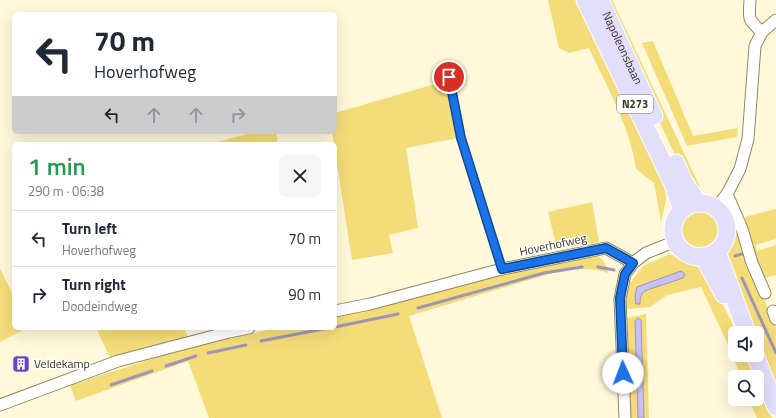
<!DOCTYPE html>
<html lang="en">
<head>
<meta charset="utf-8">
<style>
  :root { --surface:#fff; --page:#f6f6f7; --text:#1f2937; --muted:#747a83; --line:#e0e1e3 }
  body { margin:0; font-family:"Titillium Web",sans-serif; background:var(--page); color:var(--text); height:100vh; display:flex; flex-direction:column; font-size:15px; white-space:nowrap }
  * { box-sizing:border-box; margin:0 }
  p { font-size:13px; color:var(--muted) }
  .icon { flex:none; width:22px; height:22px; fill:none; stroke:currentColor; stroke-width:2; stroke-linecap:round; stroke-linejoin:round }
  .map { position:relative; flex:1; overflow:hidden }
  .sheet { position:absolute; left:12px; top:142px; width:325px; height:188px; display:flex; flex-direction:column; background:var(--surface); border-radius:6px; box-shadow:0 4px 16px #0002 }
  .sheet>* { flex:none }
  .guide { position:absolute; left:12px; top:12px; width:325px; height:122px; border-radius:6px; box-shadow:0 4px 16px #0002; background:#fff; color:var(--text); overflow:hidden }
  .tools { position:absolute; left:728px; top:326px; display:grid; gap:8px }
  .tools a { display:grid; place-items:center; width:36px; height:36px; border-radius:6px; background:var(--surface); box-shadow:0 4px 16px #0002; font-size:20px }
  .pin { position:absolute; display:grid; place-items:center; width:34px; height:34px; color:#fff; margin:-17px; border:2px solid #fff; border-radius:50%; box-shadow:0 1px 4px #0007 }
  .me { position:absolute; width:44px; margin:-22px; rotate:358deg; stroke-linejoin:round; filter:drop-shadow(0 0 3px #0008) }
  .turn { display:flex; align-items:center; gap:14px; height:84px; padding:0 16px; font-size:18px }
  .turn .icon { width:52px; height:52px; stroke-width:2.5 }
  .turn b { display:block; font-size:28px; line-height:34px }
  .lanes { display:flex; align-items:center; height:38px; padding:0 16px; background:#0003; justify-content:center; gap:20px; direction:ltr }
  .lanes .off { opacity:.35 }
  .round { display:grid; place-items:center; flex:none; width:42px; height:42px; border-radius:6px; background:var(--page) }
  .headline { display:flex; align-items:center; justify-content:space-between; height:68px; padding:0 16px }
  h1 { font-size:24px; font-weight:600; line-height:30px; color:#1e9e55 }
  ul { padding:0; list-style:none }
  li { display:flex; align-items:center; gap:12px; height:56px; padding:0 16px; border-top:1px solid var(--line) }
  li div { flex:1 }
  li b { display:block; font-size:15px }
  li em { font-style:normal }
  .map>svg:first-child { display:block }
</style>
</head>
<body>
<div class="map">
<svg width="776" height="418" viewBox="0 0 776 418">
  <rect width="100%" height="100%" fill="#fff8d9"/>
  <g fill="#f4dc79">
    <path d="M548,0H581L665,185L666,200L661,222L654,183L636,169C630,126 607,87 589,48L569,53L559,48Z"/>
    <path d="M605,0H612L700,187H690L653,108Z"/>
    <path d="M653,41L693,136L738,128L737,137L687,146L642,43Z"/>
    <path d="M439,83L448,87L458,138L406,148L418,228L389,235L393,253L352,260L335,151V144H334L332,132H335V113Z"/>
    <path d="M255,132H276L278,144H210Z"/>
    <path d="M592,202L599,242L557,249L548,212Z"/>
    <path d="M776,209V239L756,245L757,251L776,245V275L764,278L748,236L745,217Z"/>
    <circle cx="700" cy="229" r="18"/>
    <path d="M731,212L739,230V238L776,328V394L757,346V333H752L725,258L731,235Z"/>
    <path d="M595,254C603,259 606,263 608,273C591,267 573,269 556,272L409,316L442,418H209L188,361L76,401L70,385L155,358L208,343L277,328H335V315L494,277Z"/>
    <path d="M668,255C682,255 694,261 705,269L737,333H735V355H747L756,377H741L725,338L701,287L667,295L650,307L628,309L625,305V297L628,286L643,266Z"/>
    <path d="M0,268L14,298V328H27L0,342Z"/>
    <path d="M646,314L649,418H644L641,320L635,321L638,418H630L627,318Z"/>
    <path d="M96,328H184L188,338L111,360Z"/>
    <path d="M757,379L772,418H757L749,399H757Z"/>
  </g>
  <g fill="#c8c0f5" stroke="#9d96b7">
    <path d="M681,271L685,274L683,278L647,290C641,293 640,297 640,304H636L635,295L637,287Z"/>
    <path d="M638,318L641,320L644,418H638L635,321Z"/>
  </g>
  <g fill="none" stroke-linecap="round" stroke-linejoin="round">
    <g stroke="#9d96b7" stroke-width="3">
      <path d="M735,256L742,254"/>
      <path d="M598,267L614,270"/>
      <path d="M742,278L776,353"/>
      <path d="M418,308L544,273L582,267"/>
      <path d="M335,327L398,314"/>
      <path d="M261,341L328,328"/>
      <path d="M208,353L246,345"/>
      <path d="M166,366L196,356"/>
      <path d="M111,385L152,371"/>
    </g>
    <defs>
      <path id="lane" d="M449,77L461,138L502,269"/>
      <g id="street">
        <path d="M750,0C749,19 747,19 762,32"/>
        <path d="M727,194L742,229L752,263L765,293"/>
        <path d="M716,208L727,194L740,169L748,139L755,46L762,32L776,20"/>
        <path d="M335,311L370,304L502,269L606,248L633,263"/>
        <path d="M773,311L776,319"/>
        <path d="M0,405L118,361L229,332L249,328"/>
        <path d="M625,418L620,299L625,274L633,263L646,253L676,241"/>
      </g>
      <g id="primary">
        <path d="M585,0L673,184L682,210"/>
        <path id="s1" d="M600,0L654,116"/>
        <path d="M676,163L683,180L698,203"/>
        <circle cx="700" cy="230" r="27"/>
        <path d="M717,251L747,333"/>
        <path d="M703,256L724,295"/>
        <path d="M755,355L776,407"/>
      </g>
    </defs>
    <use href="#lane" stroke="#908865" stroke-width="8"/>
    <use href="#street" stroke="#908865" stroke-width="13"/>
    <use href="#primary" stroke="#fff" stroke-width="19"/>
    <use href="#lane" stroke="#fff" stroke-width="5.5"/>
    <use href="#street" stroke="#fff" stroke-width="11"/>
    <use href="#primary" stroke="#e3dffb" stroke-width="17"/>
  </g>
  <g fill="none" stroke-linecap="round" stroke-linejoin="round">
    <defs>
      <path id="route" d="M449,77L461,138L502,269L606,248L633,263L625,274L620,298L623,373"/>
    </defs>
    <use href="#route" stroke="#114b97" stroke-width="10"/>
    <use href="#route" stroke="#1a73e8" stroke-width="7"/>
  </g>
  <defs>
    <symbol id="building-square" viewBox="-11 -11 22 22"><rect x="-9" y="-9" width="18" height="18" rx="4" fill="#6945be" stroke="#fff"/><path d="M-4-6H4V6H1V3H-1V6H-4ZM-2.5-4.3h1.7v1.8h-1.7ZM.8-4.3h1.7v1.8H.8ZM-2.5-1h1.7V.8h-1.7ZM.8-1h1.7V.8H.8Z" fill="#fff"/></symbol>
  </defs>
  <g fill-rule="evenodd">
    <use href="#building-square" x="11" y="354" width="20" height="20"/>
  </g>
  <g text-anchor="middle" stroke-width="3" stroke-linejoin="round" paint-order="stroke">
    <rect fill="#fff" stroke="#747167" stroke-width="1" x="617" y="95" width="36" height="18" rx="3"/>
    <g font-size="11" font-weight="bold" fill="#383426">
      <text x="635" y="108">N273</text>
    </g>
    <g font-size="12" fill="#383426" stroke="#fff">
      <text dy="4" stroke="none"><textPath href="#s1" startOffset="53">Napoleonsbaan</textPath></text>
      <text transform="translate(553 245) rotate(-12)" y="4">Hoverhofweg</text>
    </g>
    <g font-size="12" fill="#383426" stroke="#fff" text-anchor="start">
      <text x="34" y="368">Veldekamp</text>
    </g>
  </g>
</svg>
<div class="tools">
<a><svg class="icon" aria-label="sound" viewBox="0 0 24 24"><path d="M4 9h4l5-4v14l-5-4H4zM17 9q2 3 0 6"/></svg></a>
<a><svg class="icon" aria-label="search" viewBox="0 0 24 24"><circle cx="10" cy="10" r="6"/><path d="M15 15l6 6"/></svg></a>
</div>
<div class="pin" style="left:449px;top:77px;background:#d93025"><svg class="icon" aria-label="arrive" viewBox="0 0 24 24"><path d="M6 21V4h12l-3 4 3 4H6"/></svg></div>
<svg class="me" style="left:623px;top:373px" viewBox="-20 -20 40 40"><circle r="19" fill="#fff"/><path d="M0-13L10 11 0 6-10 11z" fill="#1a73e8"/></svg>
<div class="guide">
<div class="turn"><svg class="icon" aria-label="left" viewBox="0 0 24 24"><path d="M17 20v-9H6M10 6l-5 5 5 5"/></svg><div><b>70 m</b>Hoverhofweg</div></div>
<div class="lanes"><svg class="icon" aria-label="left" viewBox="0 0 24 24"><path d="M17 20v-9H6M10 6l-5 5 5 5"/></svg><svg class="icon off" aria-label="ahead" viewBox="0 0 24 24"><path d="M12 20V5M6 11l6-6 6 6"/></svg><svg class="icon off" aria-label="ahead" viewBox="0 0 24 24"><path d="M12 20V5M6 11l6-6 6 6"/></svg><svg class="icon off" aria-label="right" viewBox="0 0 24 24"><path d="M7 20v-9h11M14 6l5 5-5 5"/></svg></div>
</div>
<section class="sheet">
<div class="headline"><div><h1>1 min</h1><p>290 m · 06:38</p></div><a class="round"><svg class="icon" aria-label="close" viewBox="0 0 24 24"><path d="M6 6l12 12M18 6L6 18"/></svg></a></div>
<ul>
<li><svg class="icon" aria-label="left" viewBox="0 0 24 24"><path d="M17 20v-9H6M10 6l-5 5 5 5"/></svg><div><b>Turn left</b><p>Hoverhofweg</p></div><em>70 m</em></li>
<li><svg class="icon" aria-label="right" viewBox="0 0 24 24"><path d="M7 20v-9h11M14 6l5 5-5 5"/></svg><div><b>Turn right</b><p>Doodeindweg</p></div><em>90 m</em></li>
</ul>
</section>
</div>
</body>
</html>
